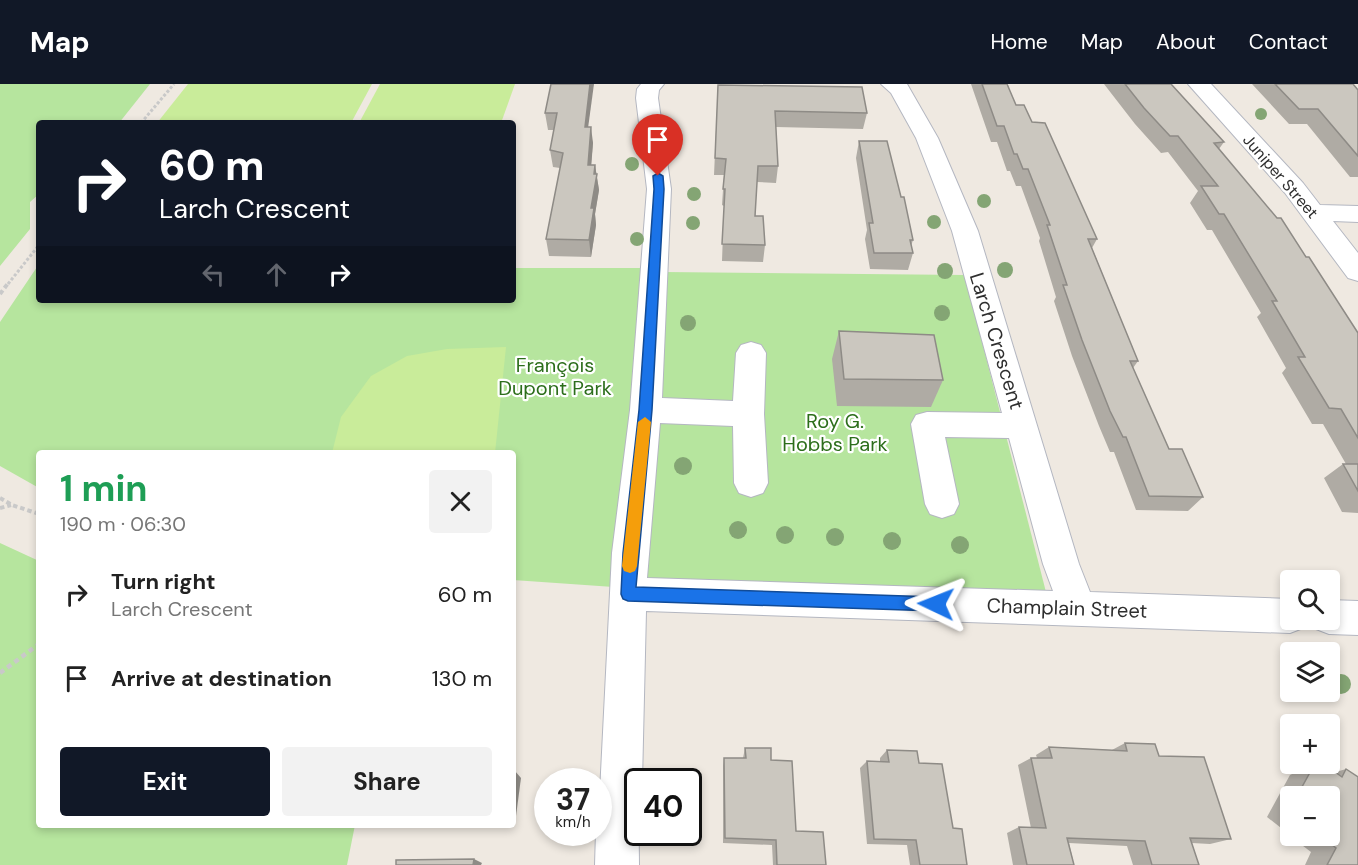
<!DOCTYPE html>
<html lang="en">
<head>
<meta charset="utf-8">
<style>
  :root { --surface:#fff; --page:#f2f2f2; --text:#222; --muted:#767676; --accent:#111827 }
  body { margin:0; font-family:"DM Sans",sans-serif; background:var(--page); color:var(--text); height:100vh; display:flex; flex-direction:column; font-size:22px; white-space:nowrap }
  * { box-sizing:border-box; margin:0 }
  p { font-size:20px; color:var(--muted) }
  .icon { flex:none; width:33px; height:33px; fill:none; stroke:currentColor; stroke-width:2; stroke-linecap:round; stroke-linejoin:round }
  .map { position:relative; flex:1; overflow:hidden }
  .drawer { position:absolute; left:36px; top:366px; width:480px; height:378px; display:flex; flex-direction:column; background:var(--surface); border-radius:6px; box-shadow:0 3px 9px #0003 }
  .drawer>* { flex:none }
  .hud { position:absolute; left:36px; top:36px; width:480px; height:183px; border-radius:6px; box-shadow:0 3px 9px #0003; background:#111827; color:#fff; overflow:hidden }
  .controls { position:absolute; left:1280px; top:486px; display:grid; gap:12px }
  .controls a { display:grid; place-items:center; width:60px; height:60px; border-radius:6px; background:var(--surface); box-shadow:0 3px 9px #0003; font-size:30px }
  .speed { position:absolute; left:534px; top:684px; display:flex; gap:12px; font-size:30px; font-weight:700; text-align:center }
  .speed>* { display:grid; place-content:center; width:78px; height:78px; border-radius:50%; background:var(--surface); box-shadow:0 3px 9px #0003; line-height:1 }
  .speed small { font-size:15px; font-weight:400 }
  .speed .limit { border:3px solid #111; border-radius:9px; background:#fff; color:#111 }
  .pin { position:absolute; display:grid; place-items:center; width:51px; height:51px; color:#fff; margin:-62px -26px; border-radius:50% 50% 50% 0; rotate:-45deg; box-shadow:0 0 6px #0007 }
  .pin .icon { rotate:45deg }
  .me { position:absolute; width:66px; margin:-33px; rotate:272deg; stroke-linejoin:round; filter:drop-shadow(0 0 4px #0008) }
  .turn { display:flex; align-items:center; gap:21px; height:126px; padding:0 24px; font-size:27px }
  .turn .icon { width:78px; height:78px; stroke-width:2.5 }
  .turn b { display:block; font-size:42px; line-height:51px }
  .lanes { display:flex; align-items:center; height:57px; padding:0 24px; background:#0003; justify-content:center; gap:30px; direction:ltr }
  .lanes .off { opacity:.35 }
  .round { display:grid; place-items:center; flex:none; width:63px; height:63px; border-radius:6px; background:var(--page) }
  .overview { display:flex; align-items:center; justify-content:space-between; height:102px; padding:0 24px }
  h1 { font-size:36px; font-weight:700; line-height:45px; color:#1e9e55 }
  .primary-button { display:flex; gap:12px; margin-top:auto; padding:12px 24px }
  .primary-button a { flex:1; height:69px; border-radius:6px; background:var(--accent); color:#fff; font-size:24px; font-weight:700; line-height:69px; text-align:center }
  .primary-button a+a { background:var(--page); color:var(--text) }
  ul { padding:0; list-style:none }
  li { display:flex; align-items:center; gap:18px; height:84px; padding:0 24px }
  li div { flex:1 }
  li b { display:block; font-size:22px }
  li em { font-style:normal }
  header { display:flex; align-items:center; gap:36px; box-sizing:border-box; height:84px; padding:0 30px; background:var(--accent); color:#fff }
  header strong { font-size:28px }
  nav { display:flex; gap:33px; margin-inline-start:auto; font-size:21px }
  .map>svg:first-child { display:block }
</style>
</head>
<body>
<header>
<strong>Map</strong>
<nav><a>Home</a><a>Map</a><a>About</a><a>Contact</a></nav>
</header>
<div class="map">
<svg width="1358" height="781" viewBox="0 0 1358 781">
  <rect width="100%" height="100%" fill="#efe9e1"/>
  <g fill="#b6e59e">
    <path d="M0,0H150L119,39H39V110L30,118V145L0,182Z"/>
    <path d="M39,180V216H513V184H651L628,504L513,496V369H39V404L0,382V238Z"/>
    <path d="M664,188L965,191L1047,512L644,505Z"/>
    <path d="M0,459L39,477V741H355L347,781H0Z"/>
  </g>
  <g fill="#c9ec9a">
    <path d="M188,0H372L351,39H157Z"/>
    <path d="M380,0H515L501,39H359Z"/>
    <path d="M506,263L495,369H332L341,333L371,292L407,272L447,265Z"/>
  </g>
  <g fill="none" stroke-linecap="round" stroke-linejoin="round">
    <defs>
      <g id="minor">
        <path d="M641,0H664L659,6L658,14L671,105L662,314L733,317L736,269L741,261L751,258L761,261L766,269L764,330L768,399L763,409L751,413L739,409L734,399L733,342L660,339L647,494L1053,507L1043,480L1009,354L945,353L959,420L954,430L942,434L930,430L925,420L911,340L916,331L927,328L1002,329L952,147L916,54L891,9L881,0H907L938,54L978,147L1079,480L1090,508L1290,515V536H1307L1303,544L1290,549L646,527L642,698H638L639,781H595L596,748H598L612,469L630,326L647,105L636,14L637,5Z"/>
        <path d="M1188,0H1211L1303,99L1320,121L1358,122V138L1333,137L1358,169V197L1348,194L1285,109Z"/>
        <path d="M1329,516L1358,517V551L1329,550L1316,545L1311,536H1329Z"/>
      </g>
    </defs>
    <use href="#minor" stroke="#b4b7c1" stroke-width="2"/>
    <g stroke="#c9c9c9" stroke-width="3" stroke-dasharray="3 2" stroke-linecap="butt">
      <path d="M141,39L174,0"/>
      <path d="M8,200L39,161"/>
    </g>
    <g stroke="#c9c9c9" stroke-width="4" stroke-dasharray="4.5 3" stroke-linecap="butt">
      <path d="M0,210L9,198"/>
      <path d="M0,414L12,421L39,430"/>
      <path d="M0,424L11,421"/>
    </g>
    <path stroke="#c9c9c9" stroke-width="4.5" stroke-dasharray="5 4" stroke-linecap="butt" d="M0,589L39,560"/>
    <use href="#minor" fill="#fff" fill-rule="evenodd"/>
  </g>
  <g fill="#84a574">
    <circle cx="1261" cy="30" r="6"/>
    <circle cx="632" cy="80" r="7"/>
    <circle cx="694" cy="110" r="7"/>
    <circle cx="984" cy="117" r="7"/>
    <circle cx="934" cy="138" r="7"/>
    <circle cx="693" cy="139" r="7"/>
    <circle cx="637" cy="155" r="7"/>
    <circle cx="1005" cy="186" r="8"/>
    <circle cx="945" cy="187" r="8"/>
    <circle cx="942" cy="229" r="8"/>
    <circle cx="688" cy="239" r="8"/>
    <circle cx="683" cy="382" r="9"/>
    <circle cx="738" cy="446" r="9"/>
    <circle cx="785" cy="451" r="9"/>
    <circle cx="835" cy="453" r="9"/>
    <circle cx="892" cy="457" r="9"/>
    <circle cx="960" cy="461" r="9"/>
    <circle cx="1341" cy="600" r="10"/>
  </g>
  <g fill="#afaba4">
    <path d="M551,0L588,43L593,59L591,81H595L599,106L595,130L596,141L591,173L549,172L546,155L560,84L553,83L550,66L554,46H548L545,29Z"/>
    <path d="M971,0H1007L1016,21L1032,38L1097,155L1092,164L1138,277L1133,284L1169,365L1203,413L1188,427L1136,426L1114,368H1110L1099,342L1072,272L1054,217L1056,213L1039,157L1040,154L1021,102H1016L1010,87H1007L997,58H991Z"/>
    <path d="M1104,0H1171L1224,58L1219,65L1306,173L1358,249V429L1342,428L1324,394L1343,380H1346L1323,340H1312L1282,289L1286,284L1257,233L1261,229L1212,146H1207L1190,119L1198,107L1168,68L1161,69L1135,40Z"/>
    <path d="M1252,0H1353L1358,6V93H1350L1307,40H1289Z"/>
    <path d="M718,1L867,29L863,45L776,43L778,82L776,99L757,98L755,132L765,161L763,178L722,177L724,122L722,121L724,91H714Z"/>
    <path d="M859,57L901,113L913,156L911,162L913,169L908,186L870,185L865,155L867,146L856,74Z"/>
    <path d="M839,247L943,296L931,323L837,322L832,275Z"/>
    <path d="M1125,659L1159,672L1231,755L1210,760L1192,759L1199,781H1133L1127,762L1069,759L1074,781H1013L1007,749L1019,743L1031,744L1018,681L1031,674H1037L1036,671L1049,663L1112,666Z"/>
    <path d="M745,664L771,676L796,747L826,781H773L772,761L723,759V682L724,674H743Z"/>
    <path d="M887,666L919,679L953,744L967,781H910L907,761L867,760L860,684L867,677H880V674Z"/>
    <path d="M1311,680H1324L1336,688L1346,685L1358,781H1305L1311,768L1290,752H1329V712H1290V751L1267,733L1290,691L1294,689L1297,684Z"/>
  </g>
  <g fill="#8e8b86">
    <path d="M590,0H594L586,59L585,43Z"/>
    <path d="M591,43L593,59L590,97L588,81Z"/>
    <path d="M595,81L599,106L595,130L596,141L591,173L589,156Z"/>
    <path d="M515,687L521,694L516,732L513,728V701Z"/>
    <path d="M474,775L482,779L481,781H473Z"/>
  </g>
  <g fill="#cbc7bf" stroke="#8e8b86" stroke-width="1.5">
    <path d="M551,0H590L585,43H591L588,81H595L594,90H597L591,124H594L589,156L546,155L563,69L550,66L557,29H545Z"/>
    <path d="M982,0H1007L1016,21H1024L1032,38L1045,39L1097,155H1088L1138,277H1130L1169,365H1182L1203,413L1149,412L1126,353H1123L1110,327L1082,256L1063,201H1067L1047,141H1050L1028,85H1023L1017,70H1014L1004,42H997Z"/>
    <path d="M1125,0H1171L1224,58L1214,59L1277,134H1281L1306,173H1309L1358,249V354L1341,325L1329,324L1298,273H1305L1272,217H1277L1224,130H1219L1201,102H1218L1178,52H1170L1144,24Z"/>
    <path d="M1275,0H1353L1358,6V72L1318,25H1299Z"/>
    <path d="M718,1L862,3L867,29L775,27L778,82H758L755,132H763L765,161L722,160L725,105H723L726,75L715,74Z"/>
    <path d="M859,57H887L901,113H904L913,156H910L913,169H874L869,139H873Z"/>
    <path d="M839,247L934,251L943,296L844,295Z"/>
    <path d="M1343,380H1358V407Z"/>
    <path d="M1125,659L1155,660L1159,672L1204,673L1231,755L1190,754L1199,781H1152L1145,757L1067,754L1074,781H1027L1019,743L1046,744L1031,674H1052L1049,663L1127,667Z"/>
    <path d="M745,664H771V676L792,677L796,747L823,748L826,781H777L776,756L725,754L724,674H746Z"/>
    <path d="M887,666L917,667L919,679L942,680L953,744L962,745L967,781H920L916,756L874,755L867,677L889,678Z"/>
    <path d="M1318,680H1324L1342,693L1346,685L1358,693V781H1327L1336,764L1321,752H1329V712H1297L1313,683L1315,685Z"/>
    <path d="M513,687H515L513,701Z"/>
    <path d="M474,775L473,781H396V776Z"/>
  </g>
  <path fill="#1a73e8" stroke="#114b97" stroke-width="1.5" d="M658,89L663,92L664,105L652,326L636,503L936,513L941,515L943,520L941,525L936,527L628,517L623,515L621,510L623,469L639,326L654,105L653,92Z"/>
  <path fill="#f59e0b" d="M645,333L651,338L637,482L635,487L630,489L624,487L622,482L638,338Z"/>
  <g text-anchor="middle" stroke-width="4.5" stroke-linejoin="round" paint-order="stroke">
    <g font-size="16" fill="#2e2e2e" stroke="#fff">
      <text transform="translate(1281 92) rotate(49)" y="6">Juniper Street</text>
    </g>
    <g font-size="20" fill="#2e2e2e" stroke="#fff">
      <text transform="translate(997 257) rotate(73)" y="7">Larch Crescent</text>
      <text transform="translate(1067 524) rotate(2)" y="7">Champlain Street</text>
    </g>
    <g font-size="20" fill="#2c6e1b" stroke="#fff">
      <text x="555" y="288">François<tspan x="555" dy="23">Dupont Park</tspan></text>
      <text x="835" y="344">Roy G.<tspan x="835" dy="23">Hobbs Park</tspan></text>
    </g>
  </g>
</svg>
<div class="controls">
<a><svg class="icon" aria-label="search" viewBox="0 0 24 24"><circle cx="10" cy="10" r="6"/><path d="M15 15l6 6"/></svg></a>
<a><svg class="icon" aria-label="layers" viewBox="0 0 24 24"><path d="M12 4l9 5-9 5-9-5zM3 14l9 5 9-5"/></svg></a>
<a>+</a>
<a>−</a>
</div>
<div class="speed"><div>37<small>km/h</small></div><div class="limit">40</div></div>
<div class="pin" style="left:658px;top:92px;background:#d93025"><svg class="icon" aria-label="arrive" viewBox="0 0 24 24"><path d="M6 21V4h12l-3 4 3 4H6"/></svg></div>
<svg class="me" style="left:936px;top:520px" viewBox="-20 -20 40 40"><path d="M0-17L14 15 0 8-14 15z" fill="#1a73e8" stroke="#fff" stroke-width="4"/></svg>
<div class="hud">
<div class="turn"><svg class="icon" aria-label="right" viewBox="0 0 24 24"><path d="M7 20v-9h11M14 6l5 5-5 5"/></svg><div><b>60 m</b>Larch Crescent</div></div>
<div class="lanes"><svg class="icon off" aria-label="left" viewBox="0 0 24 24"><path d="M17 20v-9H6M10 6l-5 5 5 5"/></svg><svg class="icon off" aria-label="ahead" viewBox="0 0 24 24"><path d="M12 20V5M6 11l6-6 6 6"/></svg><svg class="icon" aria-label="right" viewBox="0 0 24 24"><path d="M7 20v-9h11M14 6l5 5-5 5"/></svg></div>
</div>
<section class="drawer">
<div class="overview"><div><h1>1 min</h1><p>190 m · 06:30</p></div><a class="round"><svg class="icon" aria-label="close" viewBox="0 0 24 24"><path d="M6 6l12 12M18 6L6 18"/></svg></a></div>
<ul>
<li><svg class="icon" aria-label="right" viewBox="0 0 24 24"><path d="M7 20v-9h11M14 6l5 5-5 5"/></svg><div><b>Turn right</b><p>Larch Crescent</p></div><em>60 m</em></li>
<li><svg class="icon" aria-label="arrive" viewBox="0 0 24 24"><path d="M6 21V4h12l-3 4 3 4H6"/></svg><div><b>Arrive at destination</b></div><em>130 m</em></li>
</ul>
<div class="primary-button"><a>Exit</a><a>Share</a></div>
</section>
</div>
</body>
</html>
